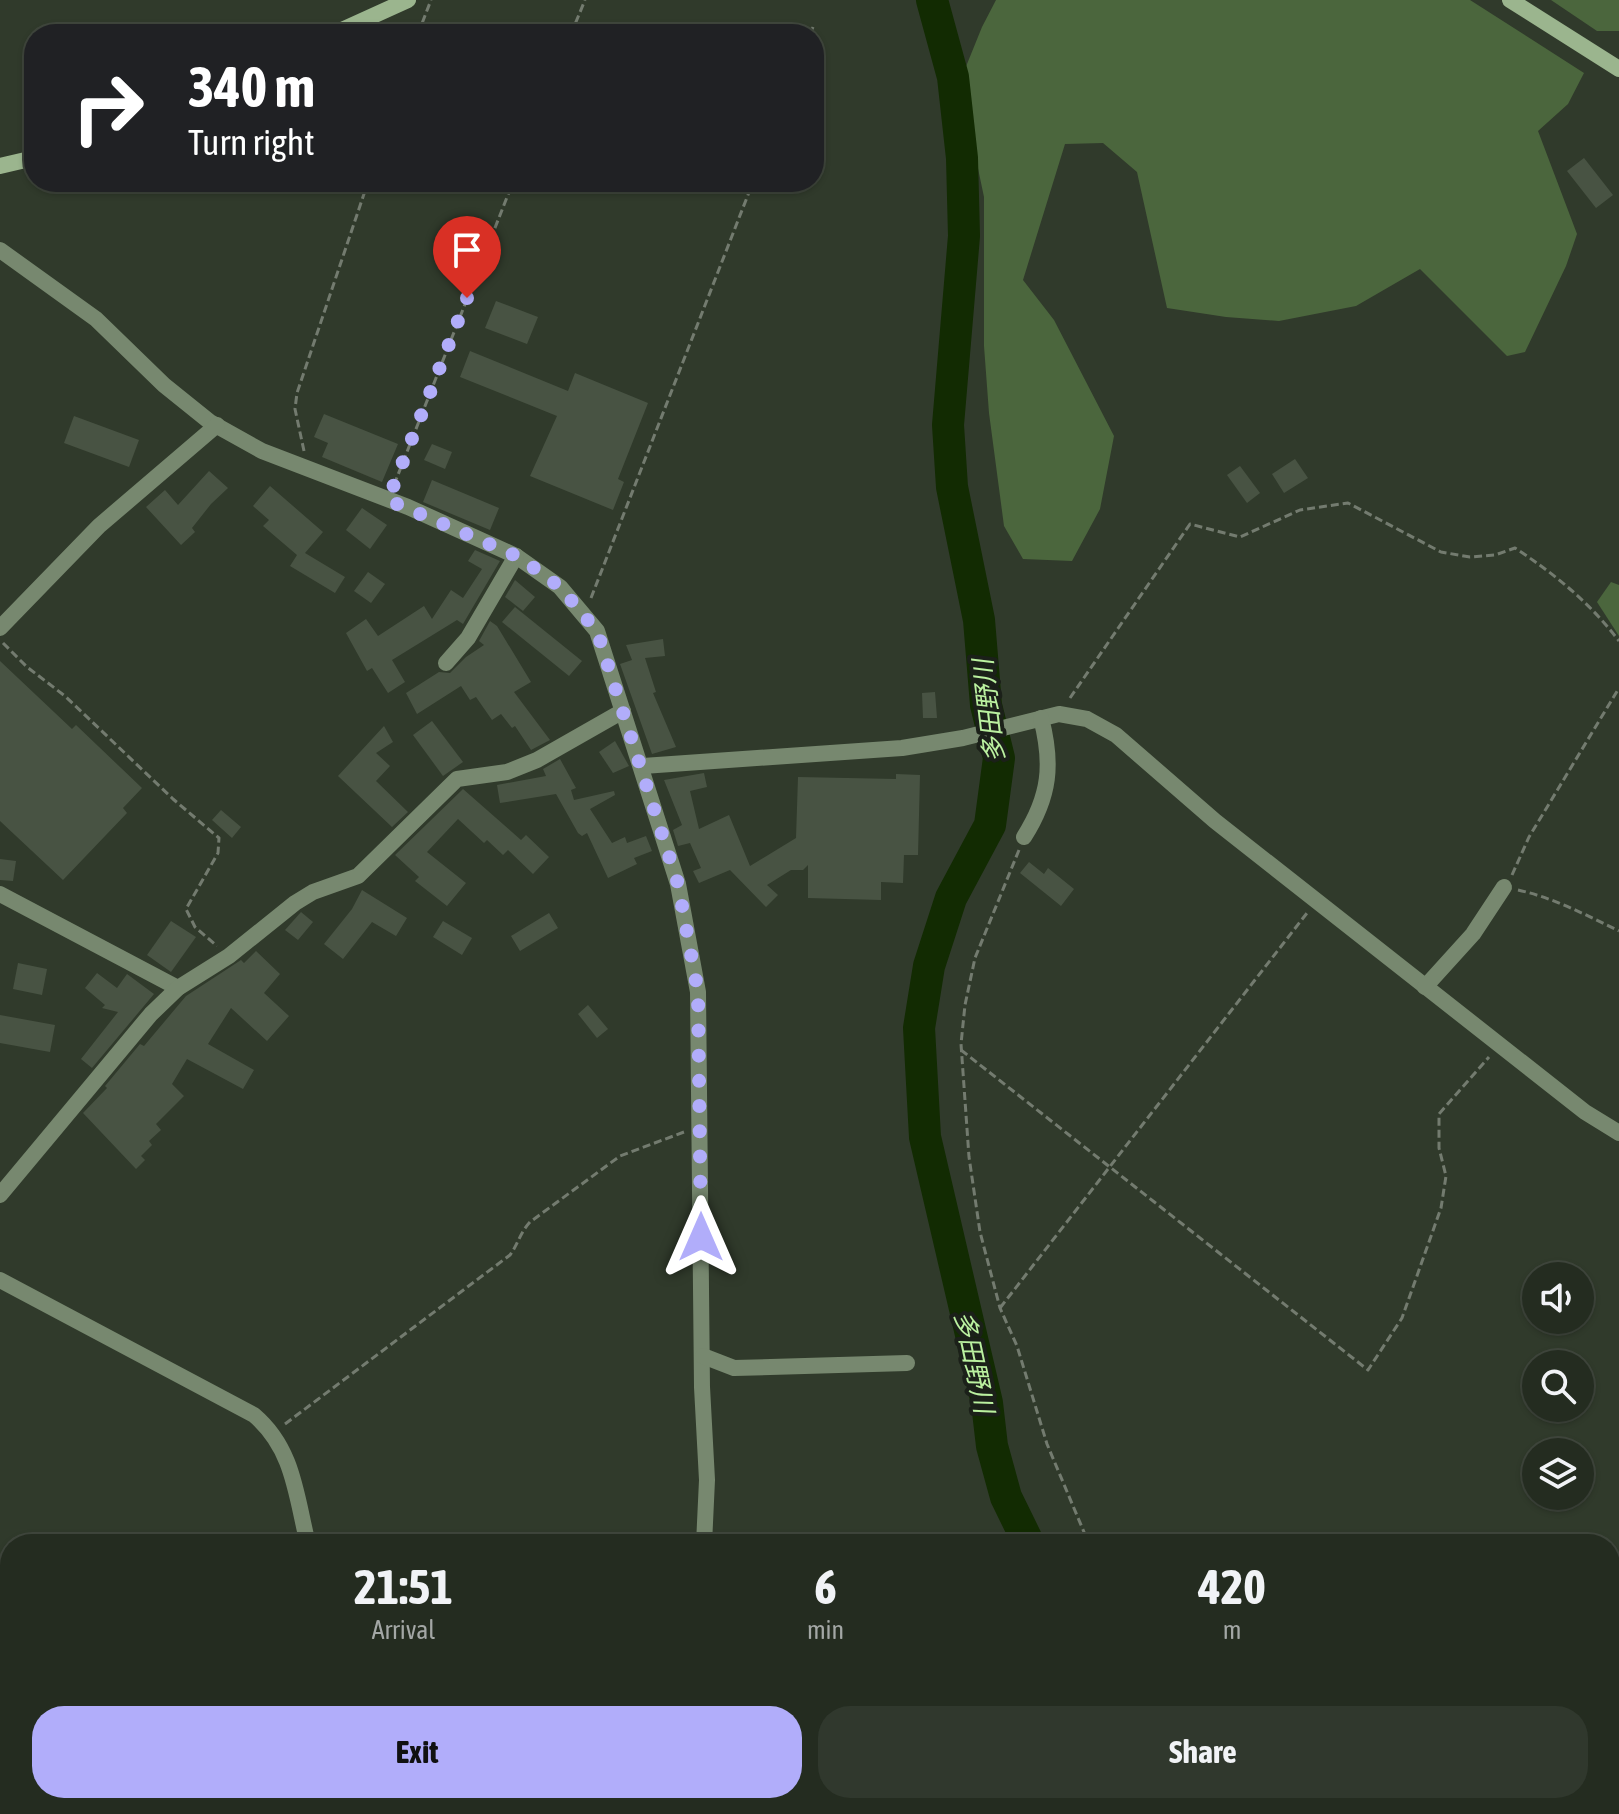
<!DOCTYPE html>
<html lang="en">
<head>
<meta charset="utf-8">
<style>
  :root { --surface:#242c20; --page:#30382d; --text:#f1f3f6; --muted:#a3a7a5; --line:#41483e; --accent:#b1adfa }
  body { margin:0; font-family:"Asap Condensed","Noto Sans JP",sans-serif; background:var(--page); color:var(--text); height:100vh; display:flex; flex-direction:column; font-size:30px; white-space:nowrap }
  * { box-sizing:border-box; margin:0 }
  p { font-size:26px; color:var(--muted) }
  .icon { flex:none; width:44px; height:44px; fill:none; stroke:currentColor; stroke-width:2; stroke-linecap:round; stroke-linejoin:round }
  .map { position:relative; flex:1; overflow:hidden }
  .sheet { position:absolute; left:0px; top:1534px; width:1620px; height:280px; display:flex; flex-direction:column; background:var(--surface); border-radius:32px 32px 0 0; box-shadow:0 2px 6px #0004,0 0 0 2px var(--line) }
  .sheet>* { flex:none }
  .guide { position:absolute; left:24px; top:24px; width:800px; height:168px; border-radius:32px; box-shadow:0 2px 6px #0004,0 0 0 2px var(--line); background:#202124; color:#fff; overflow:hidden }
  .tools { position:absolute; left:1522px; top:1262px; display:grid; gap:16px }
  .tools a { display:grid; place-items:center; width:72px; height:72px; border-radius:50%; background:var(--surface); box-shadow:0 2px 6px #0004,0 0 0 2px var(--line); font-size:40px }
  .pin { position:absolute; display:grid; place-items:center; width:68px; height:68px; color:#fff; margin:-82px -34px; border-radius:50% 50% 50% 0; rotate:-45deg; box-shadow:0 0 8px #0007 }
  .pin .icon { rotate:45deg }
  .me { position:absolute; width:88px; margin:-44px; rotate:0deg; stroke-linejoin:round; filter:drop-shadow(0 0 6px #0008) }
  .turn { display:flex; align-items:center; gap:28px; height:168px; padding:0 32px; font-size:36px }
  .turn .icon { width:104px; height:104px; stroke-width:2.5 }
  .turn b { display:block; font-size:56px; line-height:68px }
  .eta { display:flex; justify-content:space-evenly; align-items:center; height:136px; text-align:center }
  .eta b { font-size:48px; font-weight:700; line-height:56px }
  .primary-button { display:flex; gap:16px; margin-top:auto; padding:16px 32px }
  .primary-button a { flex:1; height:92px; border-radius:32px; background:var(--accent); color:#111; font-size:32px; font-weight:700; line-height:92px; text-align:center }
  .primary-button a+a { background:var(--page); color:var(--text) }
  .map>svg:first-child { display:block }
</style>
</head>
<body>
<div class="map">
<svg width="1619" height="1814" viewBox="0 0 1619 1814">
  <rect width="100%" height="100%" fill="#303a2b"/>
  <g fill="#4b663d">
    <path d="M996,0H1470L1584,73L1568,104L1538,131L1577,234L1566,266L1525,352L1507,356L1420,269L1356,306L1279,321L1226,317L1167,308L1137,172L1103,143L1065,144L1023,280L1054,320L1114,436L1100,509L1072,561L1023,559L1004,526L989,413L984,346V197L967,116L965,69L982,27Z"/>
    <path d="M1551,0H1619V31H1597Z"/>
    <path d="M1611,582L1619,585V636L1597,602Z"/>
  </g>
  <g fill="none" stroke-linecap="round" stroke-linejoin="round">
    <g stroke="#4d6041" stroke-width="5">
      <path d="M0,1787L10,1792"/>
      <path d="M30,1804L47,1814"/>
    </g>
    <g stroke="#122b02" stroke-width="32">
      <path d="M932,0L953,77L962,158L964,236L948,425L952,487L979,620L986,705L999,758L990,825L951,898L929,966L919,1028L925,1137L987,1403L992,1446L1006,1497L1029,1544"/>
      <path d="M1114,1814V1804"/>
    </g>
  </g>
  <g fill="#485343">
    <path d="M1584,158L1613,195L1596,208L1567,171Z"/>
    <path d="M496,301L538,317L527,344L485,328Z"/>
    <path d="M470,351L568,391L575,373L648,403L618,479L624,482L613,510L530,476L557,416L460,377Z"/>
    <path d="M324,414L398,444L382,482L322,457L328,443L314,437Z"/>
    <path d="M74,416L139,440L129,467L64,443Z"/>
    <path d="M432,444L452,452L445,469L424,460Z"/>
    <path d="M1295,459L1308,478L1284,493L1272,474Z"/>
    <path d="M1240,466L1260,493L1247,503L1227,475Z"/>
    <path d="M209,471L228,488L211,504L192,528L195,532L181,545L146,507L165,490L178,505Z"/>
    <path d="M432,480L499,508L490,530L423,502Z"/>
    <path d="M270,486L323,532L305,553L345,577L335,593L290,566L297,555L263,526L269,520L253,506Z"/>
    <path d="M362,508L387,525L370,549L346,530Z"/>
    <path d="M475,550L500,561L463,624L457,620L392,660L405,682L388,693L372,668L367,671L346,633L366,619L378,636L424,606L432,619L451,590L463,598L482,569L468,561Z"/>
    <path d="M368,572L385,584L371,603L354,591Z"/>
    <path d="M515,580L535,597L523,611L505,597Z"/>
    <path d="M515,607L582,661L569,676L502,622Z"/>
    <path d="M490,621L497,626L531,682L514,692L550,740L531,750L515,726L512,728L501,714L492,720L476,697L470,700L461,686L417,714L406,693L439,672L450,673L466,657L484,645L479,641Z"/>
    <path d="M663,639L665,656L645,658L656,692L653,693L676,747L652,754L620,664L632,660L626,645Z"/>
    <path d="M0,661L72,729L76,725L142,788L123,808L127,813L63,880L0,821Z"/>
    <path d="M935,692L937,718H923L922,693Z"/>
    <path d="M432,721L463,762L443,776L413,735Z"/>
    <path d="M384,726L393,742L376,753L390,766L376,781L408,812L392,827L338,776Z"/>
    <path d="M615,741L629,766L613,773L599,752Z"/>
    <path d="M560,759L576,788L571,790L574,800L614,791L615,795L590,809L612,843L625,837L627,843L646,836L652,851L634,858L637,864L608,878L587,833L582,836L578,833L556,794L500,803L497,785L546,776L543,769Z"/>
    <path d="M704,773L707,787L690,791L699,829L729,815L750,866L796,838L798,777L896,779V774L920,775L918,855H904L903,883L881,882V900L808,898V865L803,870H791L767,885L778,895L766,907L730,870L699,883L693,871L701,868L690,843L678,846L673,830L682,825L664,780Z"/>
    <path d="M463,789L521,840L526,835L549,857L533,874L508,850L503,855L487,840L484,843L458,819L427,852L466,883L447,906L415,881L419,877L395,855Z"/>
    <path d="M221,810L241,827L232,838L212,820Z"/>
    <path d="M0,859L16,861L13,881L0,880Z"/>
    <path d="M1029,862L1044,874L1048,868L1074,889L1061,906L1020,873Z"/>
    <path d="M362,890L407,918L396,936L372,922L343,959L324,944L352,909Z"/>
    <path d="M301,912L313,922L298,940L285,930Z"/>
    <path d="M549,913L558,928L520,951L511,936Z"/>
    <path d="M171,921L196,937L171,972L147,955Z"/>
    <path d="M443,921L472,938L462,955L433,937Z"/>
    <path d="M256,951L280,974L264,993L289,1016L267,1041L231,1008L208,1044L254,1070L243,1089L187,1059L172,1084L184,1096L156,1124L161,1130L149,1141L152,1145L141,1156L145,1160L136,1169L83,1113L107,1088L105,1086L140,1044L144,1046L186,996L241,960L244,963Z"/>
    <path d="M18,963L47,969L42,995L13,989Z"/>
    <path d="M97,973L117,988L127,974L154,994L92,1068L81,1059L118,1012L102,1008L105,1005L85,988Z"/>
    <path d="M588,1005L608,1029L597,1038L578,1014Z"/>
    <path d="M0,1015L55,1025L50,1052L0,1043Z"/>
  </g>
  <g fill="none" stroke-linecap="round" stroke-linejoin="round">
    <g stroke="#737b6f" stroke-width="3" stroke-dasharray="8 4" stroke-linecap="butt">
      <path d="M418,34L431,0"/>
      <path d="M571,34L585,0"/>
      <path d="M810,34L813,27"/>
      <path d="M304,451L295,409L297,393L368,182"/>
      <path d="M394,485L513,182"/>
      <path d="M591,598L753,182"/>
      <path d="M3,643L27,667L65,696L173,799L219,838L218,853L186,909L195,927L217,946"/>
      <path d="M1070,698L1190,524L1240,537L1300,510L1348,503L1441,552L1470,557L1495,555L1515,548C1556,575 1590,603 1619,641"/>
      <path d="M1019,850L975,958L965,1005L961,1044L969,1157L980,1232L1000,1308L1017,1346L1047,1444L1089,1544"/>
      <path d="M1512,875L1529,837L1619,688"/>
      <path d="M1518,890C1554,898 1586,915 1619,931"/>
      <path d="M961,1050L1368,1370L1402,1318L1441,1208L1446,1176L1439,1148V1114L1489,1057"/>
      <path d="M1000,1308L1307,913"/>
      <path d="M285,1424L510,1255C518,1244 520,1233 530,1222L620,1156L684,1132"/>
      <path d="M1161,1814L1163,1804"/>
    </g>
    <g stroke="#77886f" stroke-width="16">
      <path d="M0,250L96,319L164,385L210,422L262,451L408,507L516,556L560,587L597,631L678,884L698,992L702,1387L707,1480L704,1544"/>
      <path d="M0,628L99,526L217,425"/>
      <path d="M446,663L468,638L516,556"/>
      <path d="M643,766L902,748L963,738L1059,714L1087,719L1116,735L1215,821L1585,1112L1619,1133"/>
      <path d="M1024,837C1050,796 1053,764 1041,718"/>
      <path d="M0,894L178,988"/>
      <path d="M1425,987L1473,934L1504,887"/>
      <path d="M0,1195L151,1014L178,988L229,956L295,903L313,892L358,876L457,779L507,772L537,760L623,711"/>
      <path d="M0,1280L254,1415C294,1449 296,1496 308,1544"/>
      <path d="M703,1356L734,1368L907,1363"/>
      <path d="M370,1804L372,1814"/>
      <path d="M708,1804L709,1814"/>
      <path d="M799,1804H1030"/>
    </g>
    <g stroke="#9bb58e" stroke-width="16">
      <path d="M1510,0L1619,69"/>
      <path d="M333,34L408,0"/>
      <path d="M0,166L34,158"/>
    </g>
  </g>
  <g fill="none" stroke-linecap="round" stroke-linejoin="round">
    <path stroke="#b1adfa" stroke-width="14" stroke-dasharray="0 25.2" d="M467,298L388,500L519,557L560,587L597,631L678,884L698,992L701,1237"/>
  </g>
  <g text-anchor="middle" stroke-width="8" stroke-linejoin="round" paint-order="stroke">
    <g font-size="26" font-style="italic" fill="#bbf1a0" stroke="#1b2019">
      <text transform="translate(989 711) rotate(-97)" y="9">多田野川</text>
      <text transform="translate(974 1362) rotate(78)" y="9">多田野川</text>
    </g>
  </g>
</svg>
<div class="tools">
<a><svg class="icon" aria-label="sound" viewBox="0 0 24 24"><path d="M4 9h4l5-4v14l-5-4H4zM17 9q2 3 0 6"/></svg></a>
<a><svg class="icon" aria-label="search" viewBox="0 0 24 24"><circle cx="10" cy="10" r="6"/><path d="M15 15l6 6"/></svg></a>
<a><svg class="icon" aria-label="layers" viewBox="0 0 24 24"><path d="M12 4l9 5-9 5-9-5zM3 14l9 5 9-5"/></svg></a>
</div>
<div class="pin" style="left:467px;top:298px;background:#d93025"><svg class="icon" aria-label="arrive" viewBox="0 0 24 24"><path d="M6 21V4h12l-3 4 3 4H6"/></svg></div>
<svg class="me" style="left:701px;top:1237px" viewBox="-20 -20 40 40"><path d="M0-17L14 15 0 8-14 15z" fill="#b1adfa" stroke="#fff" stroke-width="4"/></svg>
<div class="guide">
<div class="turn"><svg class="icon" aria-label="right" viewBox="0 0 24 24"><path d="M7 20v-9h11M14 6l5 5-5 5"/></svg><div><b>340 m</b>Turn right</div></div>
</div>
<section class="sheet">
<div class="eta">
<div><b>21:51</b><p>Arrival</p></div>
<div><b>6</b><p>min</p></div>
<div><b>420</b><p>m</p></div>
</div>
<div class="primary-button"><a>Exit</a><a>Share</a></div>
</section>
</div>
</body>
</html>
